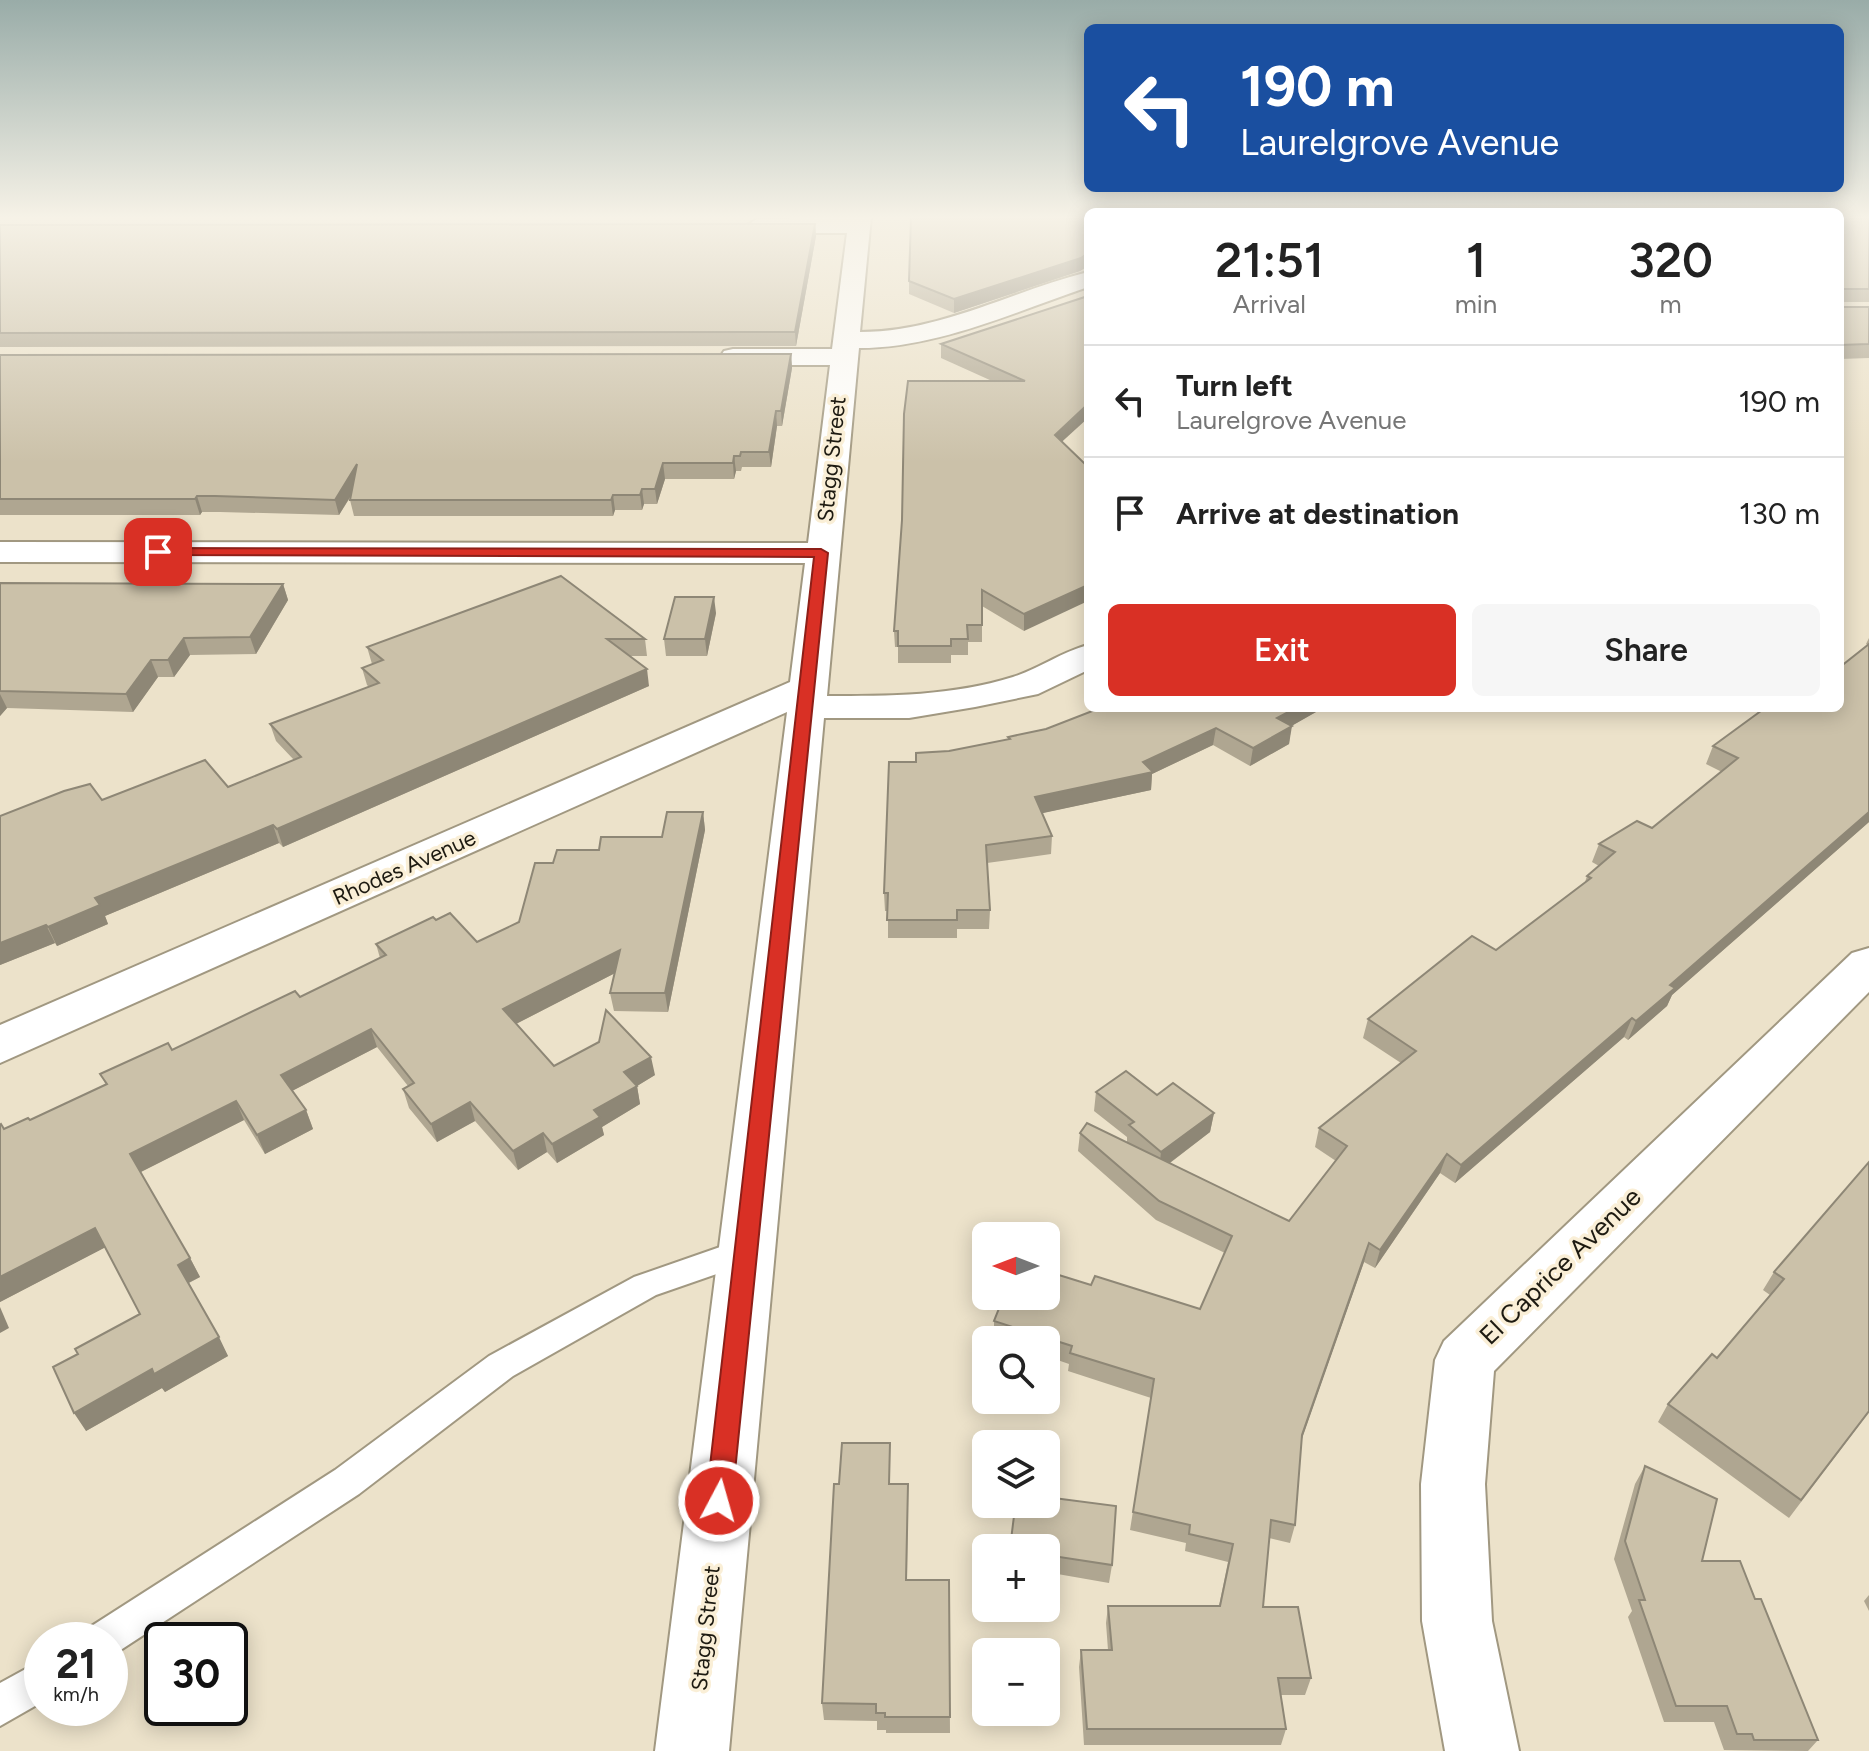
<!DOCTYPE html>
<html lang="en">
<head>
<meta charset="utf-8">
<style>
  :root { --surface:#fff; --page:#f6f6f6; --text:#222; --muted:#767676; --line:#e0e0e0; --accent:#d93025 }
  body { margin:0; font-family:Figtree,sans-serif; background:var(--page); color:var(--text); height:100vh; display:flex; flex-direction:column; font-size:30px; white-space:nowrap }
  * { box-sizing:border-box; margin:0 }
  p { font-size:26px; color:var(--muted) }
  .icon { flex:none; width:44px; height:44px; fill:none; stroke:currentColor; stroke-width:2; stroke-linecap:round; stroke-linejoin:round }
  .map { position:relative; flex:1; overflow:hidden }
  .side { position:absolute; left:1084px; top:208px; width:760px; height:504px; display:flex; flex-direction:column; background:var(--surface); border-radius:12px; box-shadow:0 4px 20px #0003 }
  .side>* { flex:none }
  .hud { position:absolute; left:1084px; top:24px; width:760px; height:168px; border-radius:12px; box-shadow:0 4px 20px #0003; background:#1a4fa0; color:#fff; overflow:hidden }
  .needle { width:52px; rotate:270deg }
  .controls { position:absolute; left:972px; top:1222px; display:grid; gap:16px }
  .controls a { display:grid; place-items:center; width:88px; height:88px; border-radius:12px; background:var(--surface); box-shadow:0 4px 20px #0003; font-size:40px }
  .speed { position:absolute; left:24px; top:1622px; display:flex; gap:16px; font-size:40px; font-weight:700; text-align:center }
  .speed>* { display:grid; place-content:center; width:104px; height:104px; border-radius:50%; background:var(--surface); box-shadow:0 4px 20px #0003; line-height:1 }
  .speed small { font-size:20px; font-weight:400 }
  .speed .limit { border:4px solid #111; border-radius:12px; background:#fff; color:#111 }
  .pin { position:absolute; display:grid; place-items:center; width:68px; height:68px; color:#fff; margin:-34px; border-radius:16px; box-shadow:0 4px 12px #0006 }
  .me { position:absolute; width:88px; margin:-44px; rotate:6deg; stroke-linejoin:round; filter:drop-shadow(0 0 6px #0008) }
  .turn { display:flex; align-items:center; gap:28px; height:168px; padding:0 24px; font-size:36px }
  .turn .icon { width:104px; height:104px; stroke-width:2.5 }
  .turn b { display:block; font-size:56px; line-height:68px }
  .eta { display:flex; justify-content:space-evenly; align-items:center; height:136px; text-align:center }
  .eta b { font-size:48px; font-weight:600; line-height:56px }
  .action { display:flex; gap:16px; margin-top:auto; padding:16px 24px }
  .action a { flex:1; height:92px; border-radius:12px; background:var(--accent); color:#fff; font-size:32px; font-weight:600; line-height:92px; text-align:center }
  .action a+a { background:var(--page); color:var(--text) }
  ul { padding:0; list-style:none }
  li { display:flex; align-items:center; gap:24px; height:112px; padding:0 24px; border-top:2px solid var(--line) }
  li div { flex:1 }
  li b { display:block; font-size:30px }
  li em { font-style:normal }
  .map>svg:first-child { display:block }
</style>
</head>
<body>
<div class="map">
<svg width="1869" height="1751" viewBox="0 0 1869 1751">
  <rect width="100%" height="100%" fill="#ece2ca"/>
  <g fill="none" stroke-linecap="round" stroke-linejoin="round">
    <defs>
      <g id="lane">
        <path d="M746,1238L757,1242L761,1251L757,1260L656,1295L513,1376L359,1494L116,1653L110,1656V1640H84L90,1627L335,1470L489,1356L634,1277Z"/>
        <path d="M42,1660V1702L0,1726V1683Z"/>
      </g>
      <g id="street">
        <path d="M849,217H871L860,332C940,332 1012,291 1088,272V287C1014,312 937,348 859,348L827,696C889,696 953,696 1013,677C1039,669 1061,652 1088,645V670L1038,694L975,707L909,718H824L729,1751H655L787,712L0,1063V1025L790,682L805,563L0,562V542L808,543L830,365H733L724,363L720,357L724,351L733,349H832L847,233H757L746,226L757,219Z"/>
        <path d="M1869,948V992L1494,1371L1485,1484L1492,1621L1519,1751H1445L1422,1621L1421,1484L1435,1360L1444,1341L1852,953Z"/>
      </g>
    </defs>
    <use href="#lane" stroke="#a19881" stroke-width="4"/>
    <use href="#street" stroke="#a19881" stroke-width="4"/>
    <use href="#lane" fill="#fff" fill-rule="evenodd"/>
    <use href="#street" fill="#fff" fill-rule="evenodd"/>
  </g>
  <g fill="#afa691">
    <path d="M0,217H162L0,218Z"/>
    <path d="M1088,217V266L1080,271L954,313L909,294V281Z"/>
    <path d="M1840,217H1869V302H1843V307H1869V358L1840,359Z"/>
    <path d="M815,224L816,236L796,346L0,347V225Z"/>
    <path d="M1088,296L1062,442L1024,631L982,606V642H968V655H951V663H898V647H895L894,631L992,381L941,358V344Z"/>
    <path d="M791,354L792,368L782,426H777L771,467H742L741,471H736L734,479H665L657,504H644L642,510H615L613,516H354L350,500L351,496L339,515L220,512H202L200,515H0V355Z"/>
    <path d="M561,576L645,639L647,656H629L649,686L283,847L279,843L105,916L108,924L57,946L55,943L0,965V816L102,800L228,787L294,760L276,741L270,724L369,687L367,685L362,668L372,664L367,647Z"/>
    <path d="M0,583L283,584L288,600L256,654L190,655L174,677H158L133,712L7,708L0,716Z"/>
    <path d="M716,613L707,656H666L664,639Z"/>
    <path d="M1869,638V822L1672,995L1667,1006L1628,1040L1624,1037L1455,1183L1440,1173L1375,1268L1364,1262L1301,1439L1295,1525L1290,1543L1269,1538L1263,1607L1311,1678L1305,1695H1281L1286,1729L1281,1745H1084L1079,1667L1081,1650H1108L1106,1623L1108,1606H1219L1228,1562L1185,1551L1186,1543L1130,1530L1151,1398L1068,1371L1069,1364L1046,1356V1340L994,1339V1321L1091,1285L1200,1309L1225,1253L1156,1220L1078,1151L1080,1133L1127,1142V1137L1094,1111L1096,1092L1157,1095L1214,1113L1210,1132L1170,1163L1289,1221L1336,1161L1315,1147L1319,1128L1401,1063L1363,1038L1368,1019L1496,950L1585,882L1587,876L1599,866L1592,862L1599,844L1652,828L1722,772L1706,764L1713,746L1840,708L1868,645L1866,644Z"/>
    <path d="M1100,708H1323L1291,726L1289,744L1250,766L1213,745L1152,774L1151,790L1042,813L1052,836L1051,854L987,863L990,910L989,929H957V938H888V911H885L884,893L916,762L949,751L1008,740V737L1046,729Z"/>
    <path d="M703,812L705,830L668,1012L614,1011L610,993L615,973L516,1024L554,1066L655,1075L637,1086L640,1104L602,1127L604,1135L557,1163L547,1152L518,1170L475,1121L437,1142L409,1108L403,1089L408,1086L377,1047L292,1091L306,1110L313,1129L265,1154L244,1120L140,1172L190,1258L200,1277L189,1283L228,1356L165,1392L162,1388L86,1431L78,1354L140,1314L105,1247L0,1302L4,1129L30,1120L106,1085L100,1074L172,1050L300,997L380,958L376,944L436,920L477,942L519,922L553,863L599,850L662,837Z"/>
    <path d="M1869,1162V1412L1789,1518L1658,1422L1668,1404L1717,1358L1770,1295L1763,1290L1774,1272Z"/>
    <path d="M890,1443V1484H908L907,1580H949L950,1733H886V1730H877V1721L824,1720L822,1703L839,1484Z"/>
    <path d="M1645,1466L1702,1561L1755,1599L1818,1740L1808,1751L1724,1750L1714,1722H1664L1628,1617L1632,1611L1614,1559L1635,1484Z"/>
    <path d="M1046,1548L1112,1565L1109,1583L1046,1572Z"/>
    <path d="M1869,1595V1611L1864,1601Z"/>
  </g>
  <g fill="#8e8776">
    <path d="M815,224L816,236L796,346L795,332Z"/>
    <path d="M1088,253V266L1080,271L954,313V299Z"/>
    <path d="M791,354L792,368L782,426L781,411Z"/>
    <path d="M1088,404V418L1054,449L1055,435Z"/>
    <path d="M776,411L777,426L771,467L769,452Z"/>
    <path d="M734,456L736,471L734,479L733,463Z"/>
    <path d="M663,463L665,479L657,504L655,489Z"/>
    <path d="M357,464L361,479L339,515L335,500Z"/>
    <path d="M642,489L644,504L642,510L640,495Z"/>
    <path d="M613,495L615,510L613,516L611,500Z"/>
    <path d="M197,496L202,512L200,515L195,499Z"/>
    <path d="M283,584L288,600L256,654L250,637Z"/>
    <path d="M1088,585V601L1024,631V614Z"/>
    <path d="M714,597L716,613L707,656L705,639Z"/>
    <path d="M184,638L190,655L174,677L168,660Z"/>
    <path d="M151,660L158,677L133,712L126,694Z"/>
    <path d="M647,669L649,686L283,847L277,829Z"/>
    <path d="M0,694L7,708L0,716Z"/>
    <path d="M1296,708H1323L1274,736L1277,718Z"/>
    <path d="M1292,726L1289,744L1250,766L1253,748Z"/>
    <path d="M1216,728L1213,745L1152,774L1151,790L1034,815L1035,797L1143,762Z"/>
    <path d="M703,812L705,830L668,1012L665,993Z"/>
    <path d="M1869,812V822L1672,995L1667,1006L1628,1040L1636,1021L1670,985Z"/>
    <path d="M273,825L279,843L105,916L108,924L57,946L48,927L95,898Z"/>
    <path d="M46,925L55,943L0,965V943Z"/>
    <path d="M620,950L623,969L508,1028L503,1009Z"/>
    <path d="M1632,1018L1624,1037L1455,1183L1461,1165Z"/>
    <path d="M371,1029L377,1047L288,1093L281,1075Z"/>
    <path d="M651,1057L655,1075L637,1086L640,1104L602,1127L604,1135L557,1163L552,1144L594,1110L624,1072Z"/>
    <path d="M236,1101L244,1120L139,1173L130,1154Z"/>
    <path d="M470,1102L475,1121L437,1142L431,1124Z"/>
    <path d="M306,1110L313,1129L265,1154L257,1135Z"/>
    <path d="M1214,1113L1210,1132L1159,1171L1161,1152Z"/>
    <path d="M543,1133L547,1152L518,1170L513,1151Z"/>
    <path d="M1447,1154L1440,1173L1375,1268L1380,1250Z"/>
    <path d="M95,1228L106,1247L0,1302V1277Z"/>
    <path d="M1369,1243L1364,1262L1297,1453L1302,1435Z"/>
    <path d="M190,1258L200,1277L188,1283L178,1265Z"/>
    <path d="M0,1307L9,1328L0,1333Z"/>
    <path d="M219,1337L228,1356L165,1392L162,1388L86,1431L74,1413L152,1369Z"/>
  </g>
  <g fill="#cbc1a9" stroke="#8e8776" stroke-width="2">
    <path d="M911,217H1088V253L1081,258L954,299L909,281Z"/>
    <path d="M1840,217H1869V289H1843V307H1869V344L1840,345Z"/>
    <path d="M815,224L795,332L0,333V225Z"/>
    <path d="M1088,296V404L1055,435L1085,464L1088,466V585L1024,614L982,590V625H967L968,639H951V646H898V631H894L902,520L904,414L908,381H1025L941,344Z"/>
    <path d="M791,354L781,411H776L769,452H741L740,456H734L733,463H663L655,489H642L640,495H613L611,500H350L357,464L335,500L215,496H197L195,499H0V355Z"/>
    <path d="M561,576L645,639H607L647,669L277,829L273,825L95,898L100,905L48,927L46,925L0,943V816L64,791L90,784L102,800L205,760L228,787L301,757L270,724L379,683L362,668L383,660L367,647Z"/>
    <path d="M0,583L283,584L250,637L184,638L168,660H151L126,694L0,691Z"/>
    <path d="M675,597H714L705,639H664Z"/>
    <path d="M1869,644V812L1670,985L1675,988L1636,1021L1632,1018L1461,1165L1447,1154L1380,1250L1369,1243L1302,1435L1295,1525L1271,1520L1263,1607H1298L1311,1678H1278L1286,1729H1087L1081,1650H1112L1108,1606H1220L1233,1544L1189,1534L1190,1525L1133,1512L1154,1379L1070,1353L1072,1346L994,1321L1004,1296H1046V1271L1091,1285L1095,1276L1200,1309L1232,1236L1159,1201L1080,1133L1087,1123L1289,1221L1347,1146L1319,1128L1416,1051L1368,1019L1472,936L1496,950L1591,878L1587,876L1615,852L1599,844L1637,821L1652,828L1738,758L1713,746L1765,708H1840V667Z"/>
    <path d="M1100,708H1296L1277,718L1292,726L1253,748L1216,728L1143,762L1153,772L1035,797L1052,836L986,845L990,910H957V920H887L888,893H884L889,762H916V753L949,751L1010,739L1008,737L1046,729Z"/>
    <path d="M667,812H703L665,993H610L620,950L503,1009L554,1066L599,1042L606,1010L651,1057L624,1072L637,1086L594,1110L600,1117L552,1144L543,1133L513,1151L470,1102L431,1124L403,1089L414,1083L371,1029L281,1075L306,1110L257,1135L236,1101L130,1154L190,1258L178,1265L219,1337L154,1374L152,1369L74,1413L53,1367L78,1354L75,1349L140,1314L95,1228L0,1277V1125L1,1124L4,1129L28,1118L30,1120L107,1084L100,1074L168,1043L172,1050L295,991L300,997L386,955L376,944L433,917L436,920L450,913L477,942L519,922L535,863H553L557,850H599L601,837H662Z"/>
    <path d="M1126,1071L1157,1095L1173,1083L1214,1113L1161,1152L1129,1125L1134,1122L1096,1092Z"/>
    <path d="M1869,1162V1411L1801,1500L1668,1404L1712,1354L1717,1358L1784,1279L1774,1272Z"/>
    <path d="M842,1443H890L889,1484H908L906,1580H949L950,1717H885V1713H876V1704L822,1703L834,1484H839Z"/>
    <path d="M1645,1466L1717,1499L1702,1561H1740L1755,1599H1761L1818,1740H1754L1752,1734H1737L1727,1706H1676L1639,1600H1645L1625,1541Z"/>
    <path d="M1046,1497L1116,1506L1112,1565L1046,1555V1548H1010L1015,1508L1044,1511V1504H1046Z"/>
  </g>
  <linearGradient id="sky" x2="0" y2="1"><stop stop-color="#99aca8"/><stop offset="0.47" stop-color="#f6f2e7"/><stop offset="1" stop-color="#f6f2e7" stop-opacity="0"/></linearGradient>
  <rect width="1869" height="462" fill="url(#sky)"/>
  <path fill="#d93025" stroke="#8d1f18" stroke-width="2" d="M158,548L821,549L828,553L732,1501L729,1510L719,1514L709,1510L706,1501L814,557L153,555L151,552Z"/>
  <g text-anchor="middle" stroke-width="7" stroke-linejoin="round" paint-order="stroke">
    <g font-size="22" fill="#1d1a11" stroke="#faefd7">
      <text transform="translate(831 459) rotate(-84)" y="8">Stagg Street</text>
      <text transform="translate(404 867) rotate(-24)" y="8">Rhodes Avenue</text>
      <text transform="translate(705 1628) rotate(-84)" y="8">Stagg Street</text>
    </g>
    <g font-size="26" fill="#1d1a11" stroke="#faefd7">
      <text transform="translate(1560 1266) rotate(-44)" y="9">El Caprice Avenue</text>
    </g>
  </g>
</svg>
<div class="controls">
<a><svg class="needle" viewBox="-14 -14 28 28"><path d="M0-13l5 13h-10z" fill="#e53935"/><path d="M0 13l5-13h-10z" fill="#767676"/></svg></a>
<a><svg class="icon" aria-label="search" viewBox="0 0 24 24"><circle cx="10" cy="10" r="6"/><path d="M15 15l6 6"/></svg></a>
<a><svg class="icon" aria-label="layers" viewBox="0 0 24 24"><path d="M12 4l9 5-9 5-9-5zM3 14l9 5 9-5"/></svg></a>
<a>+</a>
<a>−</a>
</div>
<div class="speed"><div>21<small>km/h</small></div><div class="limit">30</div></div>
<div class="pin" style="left:158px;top:552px;background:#d93025"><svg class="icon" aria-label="arrive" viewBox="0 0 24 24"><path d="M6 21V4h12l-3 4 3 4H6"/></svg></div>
<svg class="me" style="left:719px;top:1501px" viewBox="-20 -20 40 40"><circle r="17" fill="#d93025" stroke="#fff" stroke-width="3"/><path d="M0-11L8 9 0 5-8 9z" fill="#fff"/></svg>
<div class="hud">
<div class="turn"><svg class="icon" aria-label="left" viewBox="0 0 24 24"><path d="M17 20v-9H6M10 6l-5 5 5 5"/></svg><div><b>190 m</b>Laurelgrove Avenue</div></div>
</div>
<section class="side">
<div class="eta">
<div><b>21:51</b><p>Arrival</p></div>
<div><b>1</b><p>min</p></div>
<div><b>320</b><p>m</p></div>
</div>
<ul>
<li><svg class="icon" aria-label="left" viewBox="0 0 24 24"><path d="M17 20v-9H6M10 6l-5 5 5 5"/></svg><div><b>Turn left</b><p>Laurelgrove Avenue</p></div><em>190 m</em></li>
<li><svg class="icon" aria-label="arrive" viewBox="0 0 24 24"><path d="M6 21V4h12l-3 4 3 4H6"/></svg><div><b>Arrive at destination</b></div><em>130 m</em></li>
</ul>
<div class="action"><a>Exit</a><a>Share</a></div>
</section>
</div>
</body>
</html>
